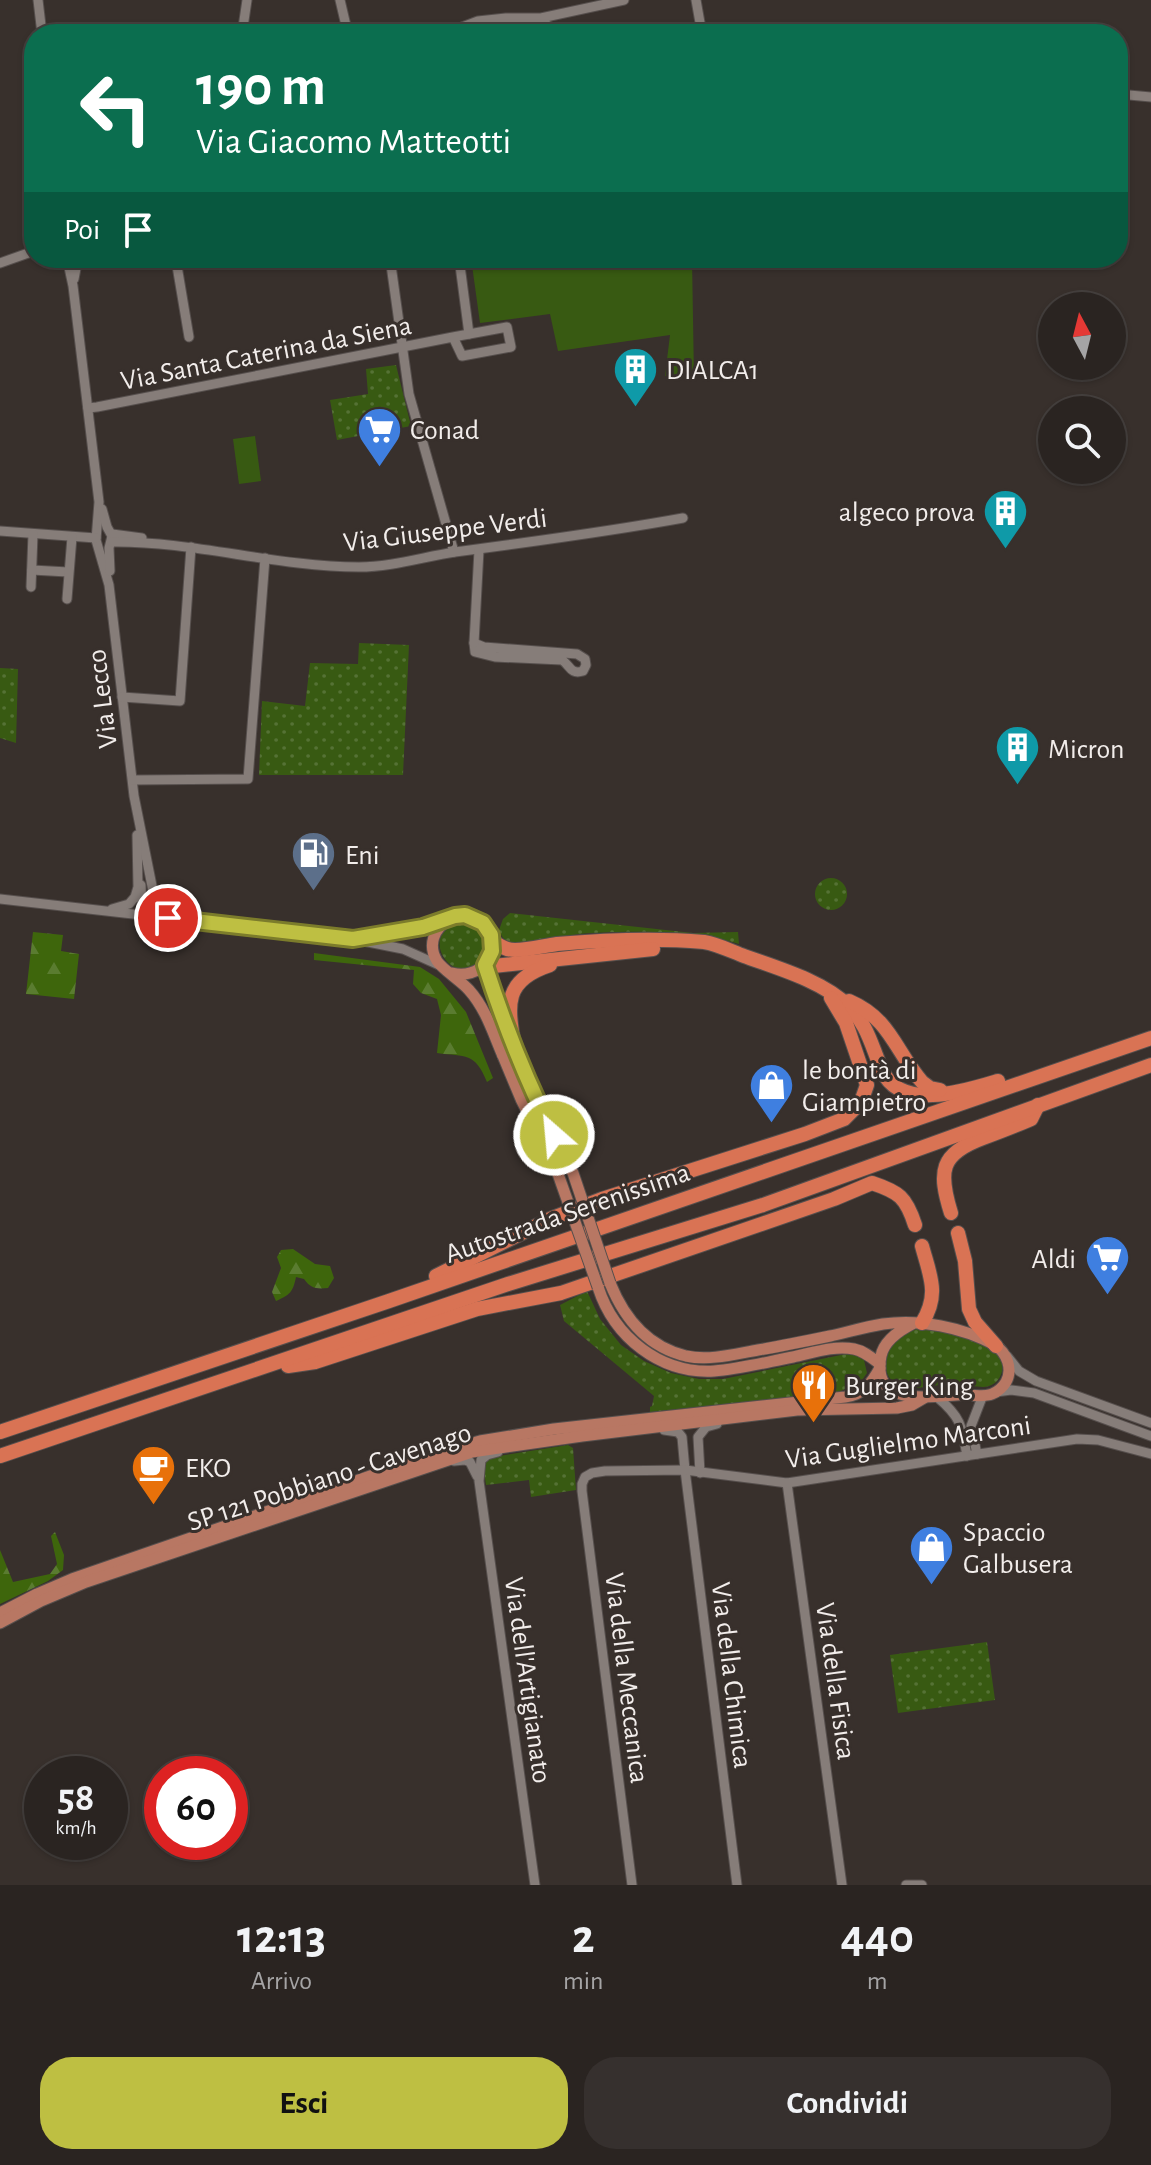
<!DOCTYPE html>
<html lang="it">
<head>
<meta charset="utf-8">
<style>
  :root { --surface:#2a2421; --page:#36302e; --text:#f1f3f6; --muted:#a5a4a5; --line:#46413f; --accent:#bebf42 }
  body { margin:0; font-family:"Alegreya Sans",sans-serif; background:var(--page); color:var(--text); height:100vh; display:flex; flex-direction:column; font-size:30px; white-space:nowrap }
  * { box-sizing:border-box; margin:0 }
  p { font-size:26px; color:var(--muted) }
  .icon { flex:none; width:44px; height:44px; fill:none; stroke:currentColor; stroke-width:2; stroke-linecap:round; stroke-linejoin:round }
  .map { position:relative; height:1885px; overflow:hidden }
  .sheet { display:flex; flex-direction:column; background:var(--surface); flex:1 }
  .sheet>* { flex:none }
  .guide { position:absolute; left:24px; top:24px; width:1104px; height:244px; border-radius:32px; box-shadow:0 2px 6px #0004,0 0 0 2px var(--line); background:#0b6e4f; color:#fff; overflow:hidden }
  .needle { width:52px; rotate:353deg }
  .buttons { position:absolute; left:1038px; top:292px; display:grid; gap:16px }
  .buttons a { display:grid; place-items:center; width:88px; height:88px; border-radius:50%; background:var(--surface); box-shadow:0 2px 6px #0004,0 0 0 2px var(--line); font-size:40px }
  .speed { position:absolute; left:24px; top:1756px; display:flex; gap:16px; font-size:40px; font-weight:700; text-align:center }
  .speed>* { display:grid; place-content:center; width:104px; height:104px; border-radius:50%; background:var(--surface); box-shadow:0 2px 6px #0004,0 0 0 2px var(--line); line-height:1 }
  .speed small { font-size:20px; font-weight:400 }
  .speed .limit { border:12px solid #d22; background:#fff; color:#111 }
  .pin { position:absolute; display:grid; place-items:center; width:68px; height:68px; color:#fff; margin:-34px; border:4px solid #fff; border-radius:50%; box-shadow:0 2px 8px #0007 }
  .me { position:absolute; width:88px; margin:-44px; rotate:333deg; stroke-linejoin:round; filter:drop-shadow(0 0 6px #0008) }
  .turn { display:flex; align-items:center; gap:28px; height:168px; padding:0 40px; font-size:36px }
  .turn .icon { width:104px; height:104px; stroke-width:2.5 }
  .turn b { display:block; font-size:56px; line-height:68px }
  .then { display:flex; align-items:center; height:76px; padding:0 40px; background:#0003; gap:16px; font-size:30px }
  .eta { display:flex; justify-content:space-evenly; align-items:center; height:136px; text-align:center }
  .eta b { font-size:48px; font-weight:600; line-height:56px }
  .cta { display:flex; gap:16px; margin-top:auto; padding:16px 40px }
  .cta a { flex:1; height:92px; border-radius:32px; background:var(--accent); color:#111; font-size:32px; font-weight:600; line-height:92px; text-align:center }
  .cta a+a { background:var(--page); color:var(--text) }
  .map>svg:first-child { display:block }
</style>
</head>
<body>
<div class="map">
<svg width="1151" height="1885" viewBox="0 0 1151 1885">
  <defs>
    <pattern id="grass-dots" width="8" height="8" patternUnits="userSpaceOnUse" patternTransform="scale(2)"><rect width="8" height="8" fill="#385a12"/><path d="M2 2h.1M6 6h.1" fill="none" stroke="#557235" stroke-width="1.8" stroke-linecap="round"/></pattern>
    <pattern id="forest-firs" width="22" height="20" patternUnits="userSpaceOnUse" patternTransform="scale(2)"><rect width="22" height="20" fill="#3e660c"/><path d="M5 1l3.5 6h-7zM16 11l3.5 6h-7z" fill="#5a7c30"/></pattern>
  </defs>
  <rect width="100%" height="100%" fill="#38302c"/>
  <g fill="url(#grass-dots)">
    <path d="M396,365L411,426L337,440L330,400L368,394L366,369Z"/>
    <path d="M359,643L409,645L403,775H259L262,701L305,706L310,663L358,664Z"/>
    <path d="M0,668L18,669L16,743L0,738Z"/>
    <circle cx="831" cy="894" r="16"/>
    <path d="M510,913L693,933L738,932L739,944C700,930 621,930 579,934C562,936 526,947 511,943C504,941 502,937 499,930L503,919Z"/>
    <path d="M462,923C480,925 493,944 480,960C454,992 414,931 462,923Z"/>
    <path d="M587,1291L600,1319L621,1345L644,1361L671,1373L699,1379H723L846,1354L855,1355L864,1360L867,1373L860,1383L838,1392L650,1412V1407L652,1406L654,1396L564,1321L560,1305Z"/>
    <path d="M920,1328C945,1331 974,1337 995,1352C1008,1361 1003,1382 989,1386C983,1388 977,1386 971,1386C961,1385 950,1385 940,1385C923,1386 901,1395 889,1377C885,1370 885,1362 888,1354C894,1339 905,1332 920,1328Z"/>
    <path d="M568,1445L573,1448L576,1490L531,1497L529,1480L486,1485L483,1464L492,1457Z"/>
    <path d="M987,1642L995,1700L898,1713L890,1655Z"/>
  </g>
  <g fill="url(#forest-firs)">
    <path d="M33,932L63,935L61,951L79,954L74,999L26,994Z"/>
    <path d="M314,953L420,967L439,979L466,1012L493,1078L487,1082C475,1052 466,1057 437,1053L441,1015L437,999L421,993L413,984L414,970L314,960Z"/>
    <path d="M293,1249L315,1264L330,1266L334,1278L328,1288C317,1289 311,1289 304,1279L296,1277C293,1292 290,1295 276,1301L272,1292L281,1268L277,1257L281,1250Z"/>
    <path d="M55,1532L64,1555L63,1570L48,1581L0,1604V1550L13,1582L50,1574L57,1564L51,1536Z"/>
  </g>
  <g fill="#385a12">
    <path d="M471,258H692L694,378L665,376L670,335L558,351L550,314L480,323Z"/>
    <path d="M255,436L261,481L239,484L233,439Z"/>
  </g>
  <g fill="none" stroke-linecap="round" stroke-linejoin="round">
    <defs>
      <g id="minor">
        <path d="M38,0L42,34"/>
        <path d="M340,0L348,34"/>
        <path d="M696,0L702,34"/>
        <path d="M538,20L563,34"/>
        <path d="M242,34L247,0"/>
        <path d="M444,34L478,21L506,18H541L624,0"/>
        <path d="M1118,94L1151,97"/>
        <path d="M67,258L73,286L99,502L96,540L109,585L134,796L153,891L152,907L146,915"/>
        <path d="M174,258L176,260L189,337"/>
        <path d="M390,258L409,394L454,552"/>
        <path d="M459,258L469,334"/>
        <path d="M0,263L34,251"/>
        <path d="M74,279L78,258"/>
        <path d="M88,408L97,407L453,337L507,327L511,347L462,356L453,337"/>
        <path d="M102,509L107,527L112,536L109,548L110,571"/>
        <path d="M0,531L96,538"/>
        <path d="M112,534L142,538"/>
        <path d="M112,542C195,541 276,567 359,567C391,567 423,557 455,552C531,542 607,532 683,518"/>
        <path d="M32,570L68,572"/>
        <path d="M31,587L33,534"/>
        <path d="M67,599L72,537"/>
        <path d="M474,643L484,647L577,654L585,659L586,665L583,671C570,675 570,665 562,660L495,657L475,652Z"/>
        <path d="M474,643L479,550"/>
        <path d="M122,697L180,701L191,547"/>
        <path d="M133,780L248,779L265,558"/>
        <path d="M141,885L142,906L146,915"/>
        <path d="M153,891L163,905L183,916"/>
        <path d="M0,899L353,939L403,949L441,966"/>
        <path d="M112,909L129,904L135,897L138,887L137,835"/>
        <path d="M363,938L423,927L446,921"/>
        <path d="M1007,1356L1019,1371L1036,1381L1151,1423"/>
        <path d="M996,1392L1011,1390L1034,1393L1151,1436"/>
        <path d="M937,1397C961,1417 962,1426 967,1456"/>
        <path d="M664,1430L678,1432L682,1437L685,1470L737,1885"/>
        <path d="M498,1452L487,1455L481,1460L479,1481L535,1885"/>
        <path d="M977,1454L971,1426L983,1395"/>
        <path d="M454,1461L465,1460L470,1462L477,1476"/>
        <path d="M700,1473L698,1437L706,1427L717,1424"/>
        <path d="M787,1483L842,1885"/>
        <path d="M632,1885L582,1491V1484L585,1477L592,1473L605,1471L685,1470L787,1483L1077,1439L1098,1440L1151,1454"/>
        <path d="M906,1885H922"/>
      </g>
      <g id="major">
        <path d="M485,965L508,1033"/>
        <path d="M452,973C478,980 504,955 488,929C468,897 417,928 437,961C442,969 461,981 469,990C486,1009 493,1033 503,1056"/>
        <path d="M610,1283C624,1318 648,1347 686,1356C710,1361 735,1354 758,1350C782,1346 806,1341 830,1336C848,1332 865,1327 883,1324C920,1319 962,1327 995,1345C1007,1353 1013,1369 1006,1382C1003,1387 997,1392 992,1394C982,1398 967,1394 956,1395C927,1397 871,1406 881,1356C884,1340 900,1330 914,1323"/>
        <path d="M598,1287C614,1337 660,1374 714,1371C740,1369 767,1362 793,1357C812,1353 834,1345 854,1349C864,1351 872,1358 880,1364"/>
        <path d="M0,1613L37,1594L72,1579L440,1452L480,1441L554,1429L845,1397C864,1394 871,1384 880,1368"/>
        <path d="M0,1623L41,1601L86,1582L472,1452L582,1436L797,1410L897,1408L912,1405L924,1398"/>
      </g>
      <g id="highway">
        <path d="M493,941C499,946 506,950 515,950C529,950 543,946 557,944C604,940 657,938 704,942C717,944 731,951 744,956C777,968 823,981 848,1006C868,1025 871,1045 882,1070C900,1112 965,1091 998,1081"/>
        <path d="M484,967L653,949"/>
        <path d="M849,1001C891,1019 895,1051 922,1082L930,1088L940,1090"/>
        <path d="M515,1051C508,1007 501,981 550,965"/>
        <path d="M951,1213C938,1171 940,1154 983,1138C999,1132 1015,1126 1031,1119L1038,1105"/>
        <path d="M958,1233L965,1261L969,1309L975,1322L996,1346"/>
        <path d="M922,1246C930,1276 940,1294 922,1323"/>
        <path d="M436,1276L550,1219L602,1199L805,1134L844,1119L861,1102L867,1085L846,1023L831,998"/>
        <path d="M288,1366L315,1362L477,1309L561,1293L834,1199L872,1183C899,1192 906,1197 915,1225"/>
        <path d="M0,1432L389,1301L1151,1038"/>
        <path d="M0,1456L508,1284L763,1205L1151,1065"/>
      </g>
    </defs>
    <use href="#minor" stroke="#564f4d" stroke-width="11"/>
    <use href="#major" stroke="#564f4d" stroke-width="13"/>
    <use href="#highway" stroke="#564f4d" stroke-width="16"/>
    <use href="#minor" stroke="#867d79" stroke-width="9"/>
    <use href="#major" stroke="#b87763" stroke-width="11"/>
    <use href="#highway" stroke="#d97354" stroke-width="14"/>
    <defs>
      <g id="major-bridge">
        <path d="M515,1051L533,1094L573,1173L610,1283"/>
        <path d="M503,1056L521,1099L558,1174L598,1287"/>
      </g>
    </defs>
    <use href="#major-bridge" stroke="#564f4d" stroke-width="13" stroke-linecap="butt"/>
    <use href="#major-bridge" stroke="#b87763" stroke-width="11"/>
  </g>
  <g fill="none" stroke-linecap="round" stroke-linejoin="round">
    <defs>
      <path id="route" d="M168,918L353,939L423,927L455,916L465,915L483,923L491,935L492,951L485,965C504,1024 526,1080 554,1135"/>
    </defs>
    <use href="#route" stroke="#7c7c2b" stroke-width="20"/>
    <use href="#route" stroke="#bebf42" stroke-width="14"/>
  </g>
  <defs>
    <symbol id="building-pin" viewBox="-11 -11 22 30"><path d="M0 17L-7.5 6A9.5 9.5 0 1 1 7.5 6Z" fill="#0f9aa8" stroke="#38302c"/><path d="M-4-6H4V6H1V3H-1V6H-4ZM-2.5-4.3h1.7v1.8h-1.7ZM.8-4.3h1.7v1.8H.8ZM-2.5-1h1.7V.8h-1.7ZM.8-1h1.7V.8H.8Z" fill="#fff"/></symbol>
    <symbol id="supermarket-pin" viewBox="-11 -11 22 30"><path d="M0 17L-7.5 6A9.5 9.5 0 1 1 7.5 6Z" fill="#3f7fe0" stroke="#38302c"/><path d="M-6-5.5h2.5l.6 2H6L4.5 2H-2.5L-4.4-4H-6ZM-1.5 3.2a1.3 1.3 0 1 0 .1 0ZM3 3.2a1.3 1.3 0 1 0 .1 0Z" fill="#fff"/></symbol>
    <symbol id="fuel-pin" viewBox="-11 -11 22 30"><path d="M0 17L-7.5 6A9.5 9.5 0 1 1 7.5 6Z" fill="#5c6f8a" stroke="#38302c"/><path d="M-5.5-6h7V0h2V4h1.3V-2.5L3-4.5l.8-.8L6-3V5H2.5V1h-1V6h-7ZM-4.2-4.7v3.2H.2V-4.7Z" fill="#fff"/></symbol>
    <symbol id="shop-pin" viewBox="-11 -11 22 30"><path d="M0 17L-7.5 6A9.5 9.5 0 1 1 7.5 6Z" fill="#3f7fe0" stroke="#38302c"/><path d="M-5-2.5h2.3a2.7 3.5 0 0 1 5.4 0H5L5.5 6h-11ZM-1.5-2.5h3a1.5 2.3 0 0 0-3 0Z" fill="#fff"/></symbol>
    <symbol id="restaurant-pin" viewBox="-11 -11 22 30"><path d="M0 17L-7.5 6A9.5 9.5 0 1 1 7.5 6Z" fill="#e8710a" stroke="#38302c"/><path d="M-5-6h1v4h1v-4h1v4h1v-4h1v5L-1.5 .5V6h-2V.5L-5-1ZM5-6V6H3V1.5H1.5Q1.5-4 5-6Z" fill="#fff"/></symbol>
    <symbol id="cafe-pin" viewBox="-11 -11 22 30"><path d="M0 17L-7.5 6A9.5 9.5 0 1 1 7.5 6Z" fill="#e8710a" stroke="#38302c"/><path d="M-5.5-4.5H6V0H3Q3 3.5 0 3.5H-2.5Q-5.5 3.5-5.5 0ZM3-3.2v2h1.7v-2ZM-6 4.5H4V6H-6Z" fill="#fff"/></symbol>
  </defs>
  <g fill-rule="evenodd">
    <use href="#building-pin" x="610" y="344" width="51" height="69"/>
    <use href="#supermarket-pin" x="354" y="404" width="51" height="69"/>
    <use href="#building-pin" x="980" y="486" width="51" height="69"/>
    <use href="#building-pin" x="992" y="722" width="51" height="69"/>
    <use href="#fuel-pin" x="288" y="828" width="51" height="69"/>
    <use href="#shop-pin" x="746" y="1060" width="51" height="69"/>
    <use href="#supermarket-pin" x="1082" y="1232" width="51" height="69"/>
    <use href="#restaurant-pin" x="788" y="1360" width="51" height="69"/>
    <use href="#cafe-pin" x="128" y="1442" width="51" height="69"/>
    <use href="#shop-pin" x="906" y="1522" width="51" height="69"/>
  </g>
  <g text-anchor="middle" stroke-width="6" stroke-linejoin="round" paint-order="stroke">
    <g font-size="28" fill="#f2edeb" stroke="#38302c">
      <text transform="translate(266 352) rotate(-11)" y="10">Via Santa Caterina da Siena</text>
      <text transform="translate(445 529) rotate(-7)" y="10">Via Giuseppe Verdi</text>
      <text transform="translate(101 699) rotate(-97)" y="10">Via Lecco</text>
      <text transform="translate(567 1212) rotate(-19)" y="10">Autostrada Serenissima</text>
      <text transform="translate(908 1441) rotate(-8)" y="10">Via Guglielmo Marconi</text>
      <text transform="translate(329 1476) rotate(-18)" y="10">SP 121 Pobbiano - Cavenago</text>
      <text transform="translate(733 1675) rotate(83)" y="10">Via della Chimica</text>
      <text transform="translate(628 1678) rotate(83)" y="10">Via della Meccanica</text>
      <text transform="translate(529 1680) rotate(82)" y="10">Via dell'Artigianato</text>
      <text transform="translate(837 1681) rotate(82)" y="10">Via della Fisica</text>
    </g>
    <g font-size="28" fill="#f2edeb" stroke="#38302c" text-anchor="start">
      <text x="666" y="379">DIALCA1</text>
      <text x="410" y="439">Conad</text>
      <text x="975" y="521" text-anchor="end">algeco prova</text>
      <text x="1048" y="758">Micron</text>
      <text x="345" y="864">Eni</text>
      <text x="802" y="1079">le bontà di<tspan x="802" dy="32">Giampietro</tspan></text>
      <text x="1076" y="1268" text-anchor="end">Aldi</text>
      <text x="845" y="1395">Burger King</text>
      <text x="185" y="1477">EKO</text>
      <text x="963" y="1541">Spaccio<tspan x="963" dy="32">Galbusera</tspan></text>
    </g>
  </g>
</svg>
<div class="buttons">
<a><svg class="needle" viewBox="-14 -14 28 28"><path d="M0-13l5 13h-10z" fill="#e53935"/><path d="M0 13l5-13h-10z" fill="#a5a4a5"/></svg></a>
<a><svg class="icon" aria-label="search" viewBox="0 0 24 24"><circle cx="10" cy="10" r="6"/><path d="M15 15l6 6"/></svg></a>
</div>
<div class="speed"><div>58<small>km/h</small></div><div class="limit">60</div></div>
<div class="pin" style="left:168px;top:918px;background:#d93025"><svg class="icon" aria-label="arrive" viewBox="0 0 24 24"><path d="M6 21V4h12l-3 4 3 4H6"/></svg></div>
<svg class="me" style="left:554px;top:1135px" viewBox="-20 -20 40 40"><circle r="17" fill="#bebf42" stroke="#fff" stroke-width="3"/><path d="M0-11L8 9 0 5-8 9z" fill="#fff"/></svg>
<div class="guide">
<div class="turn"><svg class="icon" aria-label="left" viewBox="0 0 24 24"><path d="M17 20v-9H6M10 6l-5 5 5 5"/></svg><div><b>190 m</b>Via Giacomo Matteotti</div></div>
<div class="then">Poi<svg class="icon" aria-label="arrive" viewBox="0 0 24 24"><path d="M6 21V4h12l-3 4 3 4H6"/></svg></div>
</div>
</div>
<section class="sheet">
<div class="eta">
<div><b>12:13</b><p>Arrivo</p></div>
<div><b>2</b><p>min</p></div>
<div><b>440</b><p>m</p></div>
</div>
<div class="cta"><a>Esci</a><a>Condividi</a></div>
</section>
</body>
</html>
